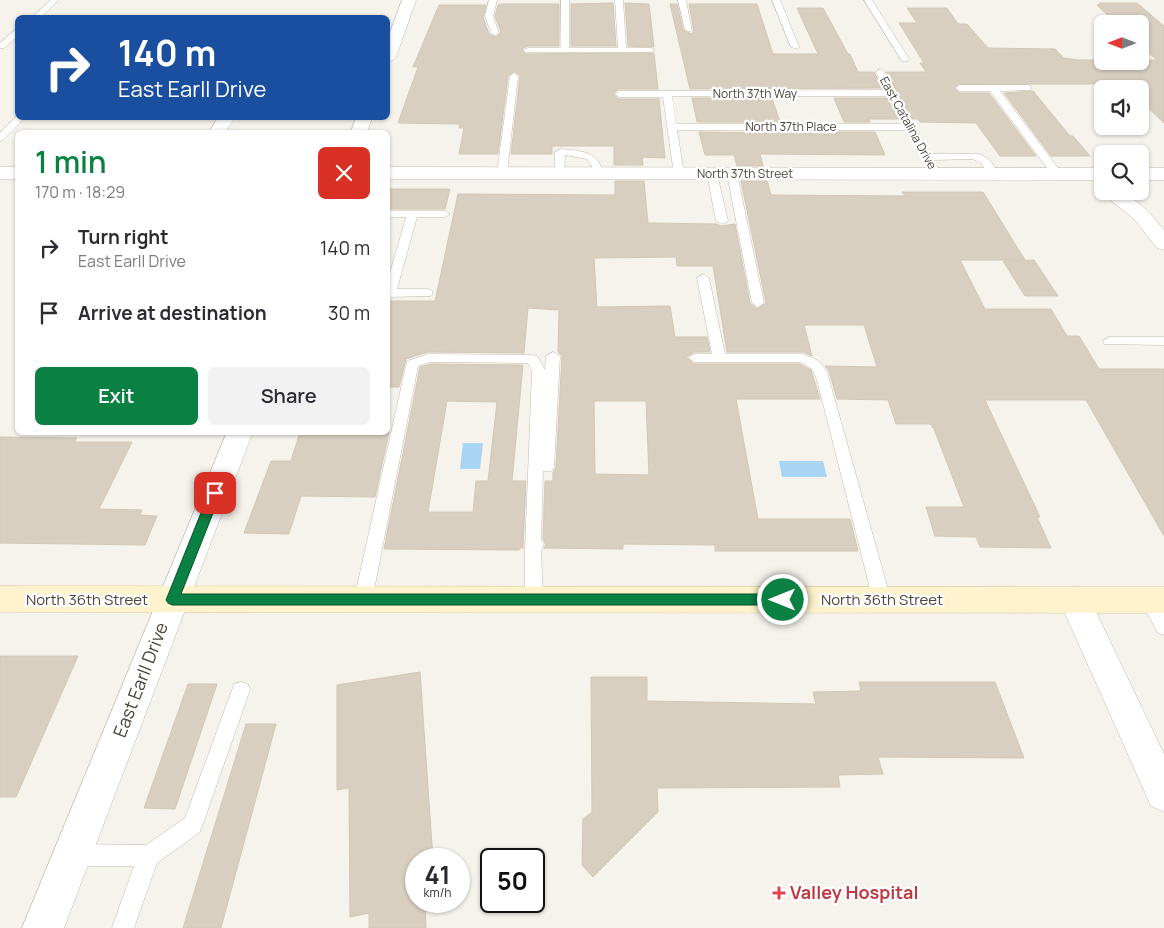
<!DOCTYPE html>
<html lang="en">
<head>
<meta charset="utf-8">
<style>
  :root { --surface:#fff; --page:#f2f2f3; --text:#2b2b33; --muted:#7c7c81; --accent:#0b8043 }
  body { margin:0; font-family:Manrope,sans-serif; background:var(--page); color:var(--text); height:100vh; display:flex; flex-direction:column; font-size:19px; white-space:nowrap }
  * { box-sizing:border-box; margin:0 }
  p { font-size:16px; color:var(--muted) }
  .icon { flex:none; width:28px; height:28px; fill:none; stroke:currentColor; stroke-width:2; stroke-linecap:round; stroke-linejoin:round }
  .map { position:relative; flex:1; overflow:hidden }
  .panel { position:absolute; left:15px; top:130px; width:375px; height:305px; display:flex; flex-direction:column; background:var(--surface); border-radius:8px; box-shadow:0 1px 4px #0004 }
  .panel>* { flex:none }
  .guide { position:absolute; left:15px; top:15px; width:375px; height:105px; border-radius:8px; box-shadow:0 1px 4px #0004; background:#1a4fa0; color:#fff; overflow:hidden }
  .needle { width:32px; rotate:270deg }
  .tools { position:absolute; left:1094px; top:15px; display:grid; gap:10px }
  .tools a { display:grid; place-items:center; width:55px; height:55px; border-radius:8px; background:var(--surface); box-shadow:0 1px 4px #0004; font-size:25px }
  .speed { position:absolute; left:405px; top:848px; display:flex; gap:10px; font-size:25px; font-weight:700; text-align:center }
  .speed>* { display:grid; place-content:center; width:65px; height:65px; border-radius:50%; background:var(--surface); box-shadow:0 1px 4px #0004; line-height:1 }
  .speed small { font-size:12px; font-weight:400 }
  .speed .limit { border:2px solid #111; border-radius:8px; background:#fff; color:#111 }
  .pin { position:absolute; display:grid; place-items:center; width:42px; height:42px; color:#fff; margin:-21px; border-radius:10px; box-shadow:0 2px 8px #0006 }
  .me { position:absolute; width:55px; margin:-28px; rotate:270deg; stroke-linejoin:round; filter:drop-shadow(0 0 4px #0008) }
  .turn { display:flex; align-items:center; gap:18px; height:105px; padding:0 20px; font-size:22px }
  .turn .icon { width:65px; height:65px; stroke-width:2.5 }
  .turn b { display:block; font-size:35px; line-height:42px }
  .round { display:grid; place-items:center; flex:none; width:52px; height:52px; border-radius:8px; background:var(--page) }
  .head { display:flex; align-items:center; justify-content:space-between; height:85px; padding:0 20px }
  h1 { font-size:30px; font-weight:600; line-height:38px; color:var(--accent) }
  .action { display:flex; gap:10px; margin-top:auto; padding:10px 20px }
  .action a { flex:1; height:58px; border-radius:8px; background:var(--accent); color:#fff; font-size:20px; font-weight:600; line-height:58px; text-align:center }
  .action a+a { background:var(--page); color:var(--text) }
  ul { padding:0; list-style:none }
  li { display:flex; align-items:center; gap:15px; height:65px; padding:0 20px }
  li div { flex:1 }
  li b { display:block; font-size:19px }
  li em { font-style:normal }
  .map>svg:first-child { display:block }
</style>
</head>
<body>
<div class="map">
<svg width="1164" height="928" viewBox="0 0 1164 928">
  <rect width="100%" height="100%" fill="#f6f3ec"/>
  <g fill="#a9d4f2">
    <path d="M463,443H483L480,469H460Z"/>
    <path d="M779,461H823L827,477H782Z"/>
  </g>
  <g fill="#d8cfc1" stroke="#d3c7b4" fill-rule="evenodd">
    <path d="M613,3L616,46H571V4Z"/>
    <path d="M625,3L649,4L654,47L628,46Z"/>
    <path d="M1099,3H1137L1164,26V123L1140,100V84H959L954,88L960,93H989L1036,156H1000L976,123L920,122L918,119H912L886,72H926L920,63H924L899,23H917L907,8H947L958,24H967L988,48L1055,49L1064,58L1079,60H1157L1140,45V24H1117L1097,5H1101Z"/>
    <path d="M503,4H559V46H528L522,49L525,54L654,53L658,89H619L613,94L619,99H659L665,158L642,157L643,165H614V146H552V154H511L520,76L514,71L508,76L498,154H459L464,128H459L460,124L398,123L418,67H413L439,5H486L483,17L489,34L496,37L501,32L495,16L498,5Z"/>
    <path d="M670,4H677L683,30L691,34L694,32L689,4H757L773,54H818L797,8H823L848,54H850L858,72H874L883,88L690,89Z"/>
    <path d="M1033,91L1070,136H1073L1090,156H1051L1004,93Z"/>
    <path d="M692,98H772L780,122H697Z"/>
    <path d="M834,98H888L899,119H869L870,122H844Z"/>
    <path d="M699,132L836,134V132H875L885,155L760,154L763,166H737L734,155H705Z"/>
    <path d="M615,181H644L648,223L717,224L721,226L735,224L750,303L757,309L766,303L741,181H767L771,195L905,196L902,192H983L1025,260H960L985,309H1051L1067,336H1079L1099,369H1164V536L1086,400H985L1040,517H1037L1051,548L980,547L976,537L935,536L926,507H964L934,429L930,424H896L888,400L837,399L829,371L825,366L877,367L864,325H804L812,356L803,352H727L713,266H677L676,257L594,258L597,307L670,306L675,337H707L710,352H695L686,357L694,364H800L811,370L820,399H736L758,519H850L858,551H715V545L623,544V549L544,548L546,545L543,539L545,481H553V472L556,467L562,356L558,352L559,310L528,308L524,353L428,352L406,359L399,387H388V301H435L458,194L615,195ZM594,401H646L649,475L595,474Z"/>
    <path d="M388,189H450L445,209H388Z"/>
    <path d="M1034,260L1058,296H1025L1003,261Z"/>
    <path d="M430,364L523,365L512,481H526L523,548H520L519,550L384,549L420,367ZM447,401L497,402L488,481H476L473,512H428Z"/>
    <path d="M300,432H389L375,497L301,496L289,534L244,533L271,461H291Z"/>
    <path d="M0,437L77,438L74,442H132L99,509L142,510L140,515L157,516L145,545L0,543Z"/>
    <path d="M0,656H78L16,797H0Z"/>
    <path d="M420,672L433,859H416V901H425L426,928H369V913L350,917L349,788L337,790V685Z"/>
    <path d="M591,677H647V701L816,704L813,692L861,691L859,682H995L1024,758L878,757L883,774L838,775L840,787L657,788L658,812L593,877L582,865L583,819L592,812Z"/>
    <path d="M188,684H217L175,809L144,808Z"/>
    <path d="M246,724H276L221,928H183Z"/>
  </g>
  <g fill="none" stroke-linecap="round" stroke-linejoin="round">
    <defs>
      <g id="service">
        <path d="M51,0H59L40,18H31Z"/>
        <path d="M489,0H497L493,16L499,33L495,35L491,33L485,16Z"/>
        <path d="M561,0H569V48H618L615,0H623L626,48H651L655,50L651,52H525L524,50L528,48H561Z"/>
        <path d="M678,0H686L692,32L685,30Z"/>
        <path d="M772,0H780L799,47L798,49L791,47Z"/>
        <path d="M864,0H872L909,59L908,61H902Z"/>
        <path d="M15,30H18V36L4,48H0V43Z"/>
        <path d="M880,69L884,72L930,154H979L989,159L999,174L998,176H990L981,163L973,159L933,160L941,174L936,177L932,176L907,130H677L684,174L679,177L674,174L663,97H619L615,94L619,91L886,90L876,72ZM672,96H889L904,124H676Z"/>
        <path d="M514,73L518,76L507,173L502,176L497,173L510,76Z"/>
        <path d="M1028,85L1031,86V90L1000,91L1061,172L1062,174L1061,176H1053L990,91H960L956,88L960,85Z"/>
        <path d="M17,116L25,118L3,140L0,141V133Z"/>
        <path d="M560,149C580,151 598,150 603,173L602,175H594L592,166L587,159L565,155L564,173L563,175H555V152Z"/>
        <path d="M712,171L717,174L728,221L722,224L716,221L707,174Z"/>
        <path d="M732,171L737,174L764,303L758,307L752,303L727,174Z"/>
        <path d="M388,211H445L450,214L445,217H417L397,289H427L431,290L433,293L431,296L388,297V280L406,217H388Z"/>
        <path d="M703,274L709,278L725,354H803L819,361L827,372L891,600L888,605L882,607L876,605L873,600L817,380L812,369L801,362H695L688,358L695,354H712L697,278Z"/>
        <path d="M1109,337H1164V345L1104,344L1103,341Z"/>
        <path d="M553,352L560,356L554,467L551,471H543L541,540L544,544L541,551L543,600L540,605L534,607L528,605L525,600V551L532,371L528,363L430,362L418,366L372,600L369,605L363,607L357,605L354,600L407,361L429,354L532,355L537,356L545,370L546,356Z"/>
        <path d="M1149,593L1155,595L1164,611V635L1158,633L1140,600L1143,595Z"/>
        <path d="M241,682L248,684L250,690L200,832L157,863L134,928H112L134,866H72L64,862L61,855L64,848L72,844L146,845L185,818L232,690L234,684Z"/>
      </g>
      <g id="minor">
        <path d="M402,0H416L396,57L393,60L388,62V38Z"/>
        <path d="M218,118H235L225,132H209Z"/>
        <path d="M356,118H372L367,132H351Z"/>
        <rect x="0" y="167" width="18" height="12"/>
        <path d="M388,167L1102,168V180L388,179Z"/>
        <rect x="1140" y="168" width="24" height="12"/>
        <path d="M1102,189V191H1123L1148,211L1164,230V250L1157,248L1134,219L1104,195L1101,191Z"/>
        <path d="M227,432H253L64,928H22Z"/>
        <path d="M1075,587L1086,591L1164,754V812L1151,806L1059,600L1064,591Z"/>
      </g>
      <path id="secondary" d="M0,586L1164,587V613L0,612Z"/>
    </defs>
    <use href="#service" stroke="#c2bbae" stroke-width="1"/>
    <use href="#minor" stroke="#c2bbae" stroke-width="1"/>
    <use href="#secondary" stroke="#d6c79b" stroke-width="1"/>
    <use href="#service" fill="#fff" fill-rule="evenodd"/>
    <use href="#minor" fill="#fff" fill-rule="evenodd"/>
    <use href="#secondary" fill="#fff3cd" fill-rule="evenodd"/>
  </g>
  <path fill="#0b8043" stroke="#07532c" d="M215,489L221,493L181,594H783L787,596L789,600L787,603L783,605H172L168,603L166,600L209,493Z"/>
  <path fill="#e0444e" stroke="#fff" stroke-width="2" d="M776.5 885.5h5v5h5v5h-5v5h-5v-5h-5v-5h5z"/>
  <g text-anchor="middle" stroke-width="4.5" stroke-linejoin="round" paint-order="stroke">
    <g font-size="12" fill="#4b4439" stroke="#fff">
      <text x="755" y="98">North 37th Way</text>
      <text transform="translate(908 123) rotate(61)" y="4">East Catalina Drive</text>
      <text x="791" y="131">North 37th Place</text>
      <text x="745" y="178">North 37th Street</text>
    </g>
    <g font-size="15" fill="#4b4439" stroke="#fff">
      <text x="87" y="605">North 36th Street</text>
      <text x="882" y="605">North 36th Street</text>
    </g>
    <g font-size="18" fill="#4b4439" stroke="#fff">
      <text transform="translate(141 680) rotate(-69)" y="6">East Earll Drive</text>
    </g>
    <g font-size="18" font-weight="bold" fill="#be3a42" stroke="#fff" text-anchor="start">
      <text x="790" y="899">Valley Hospital</text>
    </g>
  </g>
</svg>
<div class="tools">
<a><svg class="needle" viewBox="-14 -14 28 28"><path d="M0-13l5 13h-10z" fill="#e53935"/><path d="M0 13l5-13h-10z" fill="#7c7c81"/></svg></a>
<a><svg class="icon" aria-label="sound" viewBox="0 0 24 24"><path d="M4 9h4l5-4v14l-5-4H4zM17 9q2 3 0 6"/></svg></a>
<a><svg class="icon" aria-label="search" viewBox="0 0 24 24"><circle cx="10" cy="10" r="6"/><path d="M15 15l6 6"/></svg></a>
</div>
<div class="speed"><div>41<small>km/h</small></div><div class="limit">50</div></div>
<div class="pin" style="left:215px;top:493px;background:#d93025"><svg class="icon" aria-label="arrive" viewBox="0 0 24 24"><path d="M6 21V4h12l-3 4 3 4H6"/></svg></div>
<svg class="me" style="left:783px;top:600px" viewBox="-20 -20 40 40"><circle r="17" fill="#0b8043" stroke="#fff" stroke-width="3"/><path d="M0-11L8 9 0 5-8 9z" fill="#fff"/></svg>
<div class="guide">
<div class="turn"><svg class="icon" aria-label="right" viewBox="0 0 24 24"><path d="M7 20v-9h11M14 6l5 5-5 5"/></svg><div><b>140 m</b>East Earll Drive</div></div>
</div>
<section class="panel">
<div class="head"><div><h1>1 min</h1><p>170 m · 18:29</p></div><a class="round" style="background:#d93025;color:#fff"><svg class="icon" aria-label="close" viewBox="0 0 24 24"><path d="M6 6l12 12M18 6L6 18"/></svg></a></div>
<ul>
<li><svg class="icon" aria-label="right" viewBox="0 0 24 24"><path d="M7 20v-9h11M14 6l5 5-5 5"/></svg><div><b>Turn right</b><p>East Earll Drive</p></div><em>140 m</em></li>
<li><svg class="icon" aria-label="arrive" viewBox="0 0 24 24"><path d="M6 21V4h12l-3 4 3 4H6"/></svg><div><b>Arrive at destination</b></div><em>30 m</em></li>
</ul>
<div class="action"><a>Exit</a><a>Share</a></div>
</section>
</div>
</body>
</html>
